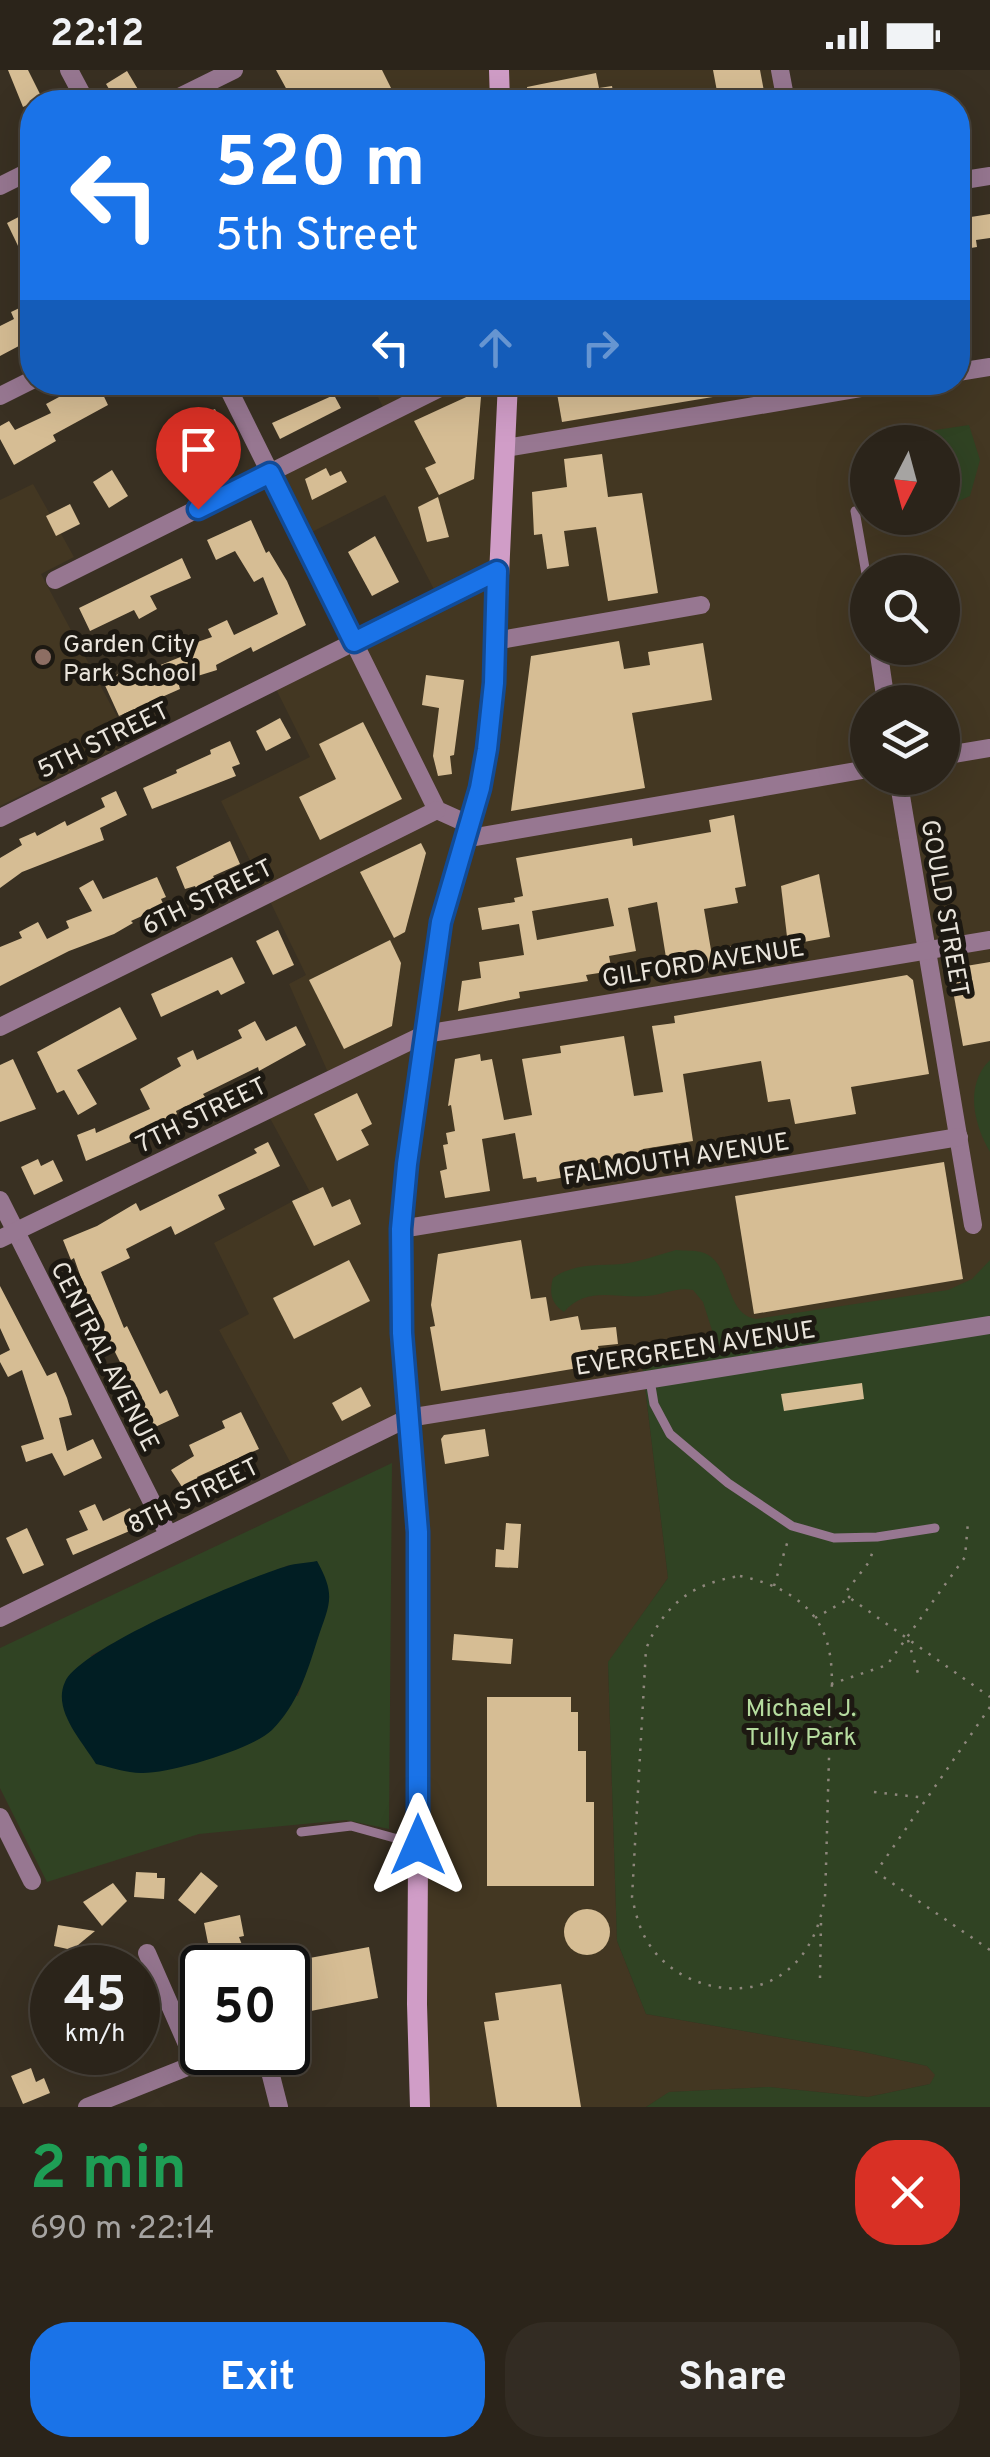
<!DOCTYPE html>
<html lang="en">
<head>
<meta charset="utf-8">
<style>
  :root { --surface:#2b241a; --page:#332c23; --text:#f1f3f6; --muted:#a6a4a2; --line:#474139; --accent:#1a73e8 }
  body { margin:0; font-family:Overpass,sans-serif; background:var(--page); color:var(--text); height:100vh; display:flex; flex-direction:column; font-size:38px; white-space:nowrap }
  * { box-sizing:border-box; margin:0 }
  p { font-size:32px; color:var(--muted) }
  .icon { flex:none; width:55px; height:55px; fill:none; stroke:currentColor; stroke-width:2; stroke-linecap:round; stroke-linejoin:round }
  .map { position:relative; height:2037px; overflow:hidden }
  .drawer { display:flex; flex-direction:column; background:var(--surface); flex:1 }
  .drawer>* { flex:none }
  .guide { position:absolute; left:20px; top:20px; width:950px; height:305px; border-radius:40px; box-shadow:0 10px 40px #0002,0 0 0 2px var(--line); background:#1a73e8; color:#fff; overflow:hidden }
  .needle { width:65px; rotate:186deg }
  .buttons { position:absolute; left:850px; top:355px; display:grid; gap:20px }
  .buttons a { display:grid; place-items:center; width:110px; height:110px; border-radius:50%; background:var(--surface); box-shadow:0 10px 40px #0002,0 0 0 2px var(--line); font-size:50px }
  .speed { position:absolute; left:30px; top:1875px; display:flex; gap:20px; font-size:50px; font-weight:700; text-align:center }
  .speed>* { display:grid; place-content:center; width:130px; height:130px; border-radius:50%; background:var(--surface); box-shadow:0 10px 40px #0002,0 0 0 2px var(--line); line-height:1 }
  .speed small { font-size:25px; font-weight:400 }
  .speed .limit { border:5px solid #111; border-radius:15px; background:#fff; color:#111 }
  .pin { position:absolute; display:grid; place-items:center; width:85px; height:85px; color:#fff; margin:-102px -42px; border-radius:50% 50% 50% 0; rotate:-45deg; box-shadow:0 0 10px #0007 }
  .pin .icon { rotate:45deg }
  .me { position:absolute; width:110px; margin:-55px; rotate:0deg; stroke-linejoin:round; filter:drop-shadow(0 0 8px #0008) }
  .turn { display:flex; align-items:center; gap:35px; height:210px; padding:0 30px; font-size:45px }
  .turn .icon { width:130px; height:130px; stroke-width:2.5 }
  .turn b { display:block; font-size:70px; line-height:85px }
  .lanes { display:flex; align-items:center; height:95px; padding:0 30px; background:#0003; justify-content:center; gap:50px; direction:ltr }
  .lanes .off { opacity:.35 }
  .round { display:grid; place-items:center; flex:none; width:105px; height:105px; border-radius:40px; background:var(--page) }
  .summary { display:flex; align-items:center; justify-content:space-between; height:170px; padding:0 30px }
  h1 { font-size:60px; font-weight:700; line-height:75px; color:#1e9e55 }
  .primary-button { display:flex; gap:20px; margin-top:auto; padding:20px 30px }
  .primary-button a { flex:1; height:115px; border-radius:40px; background:var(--accent); color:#fff; font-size:40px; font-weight:700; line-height:115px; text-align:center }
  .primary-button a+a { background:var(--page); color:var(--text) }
  .status { display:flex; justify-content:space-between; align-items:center; height:70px; padding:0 50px; background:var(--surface); direction:ltr }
  .status svg { height:28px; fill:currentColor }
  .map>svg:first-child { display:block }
</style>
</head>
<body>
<div class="status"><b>22:12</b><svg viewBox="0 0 49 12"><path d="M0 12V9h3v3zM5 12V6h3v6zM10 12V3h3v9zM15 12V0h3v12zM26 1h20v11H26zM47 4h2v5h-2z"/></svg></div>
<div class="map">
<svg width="990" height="2037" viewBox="0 0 990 2037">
  <rect width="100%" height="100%" fill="#393022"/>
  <g fill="#433722" fill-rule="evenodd">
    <path d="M324,0H773L779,32H334Z"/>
    <path d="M990,306V1235L642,1292L668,1508L608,1593L617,1871L646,1944L859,1981L927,1996L936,2005L930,2014L868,2027L769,2017L670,2022L646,2037H424L421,1832L425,1483L408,1266L407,1168L412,1097L449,852L492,691L493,629L480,718L441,852L407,1093L401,1159L402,1263L408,1348L295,1401L219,1260L249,1244L214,1173L310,1122L265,1039L330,1007L289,914L306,905L221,731L310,687L273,613L439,529L385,425L302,467L270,403L387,345L371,313L827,312L831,331ZM868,372H942V448H868ZM868,502H942V578H868ZM868,632H942V708H868Z"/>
    <path d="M33,414L74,487L41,504L130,671L0,736V430Z"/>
  </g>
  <g fill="#304323" fill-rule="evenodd">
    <path d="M969,355L980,390L970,426L943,438L942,372H897L891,366L900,358L916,363Z"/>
    <path d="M990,990V1082C974,1055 964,1015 990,990Z"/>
    <path d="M676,1180C684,1181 694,1180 701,1182C733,1190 723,1244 756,1249L948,1220L972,1209L990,1190V2037H646L669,2022L769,2017L868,2027L930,2014L935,2005L927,1996L859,1981L646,1944L617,1871L608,1592L668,1508L642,1292L718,1279L703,1232L693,1220C675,1217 664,1225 647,1226C616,1229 587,1215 564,1242C551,1233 549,1223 553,1208C574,1193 597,1196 622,1194C639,1192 658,1185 676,1180Z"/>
    <path d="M392,1393L389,1759L346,1750L199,1764L47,1812L0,1718V1578ZM289,1495L325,1545L298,1626L90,1586L161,1548Z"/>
  </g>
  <path fill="#011e23" d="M317,1491C337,1527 329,1534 317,1571C307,1603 297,1635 272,1660C253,1679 169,1704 141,1703C127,1703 110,1697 96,1694C82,1671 52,1640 65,1612C80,1577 247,1508 287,1496C296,1493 307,1493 317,1491Z"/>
  <g fill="#d6bd94" fill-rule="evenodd">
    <path d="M8,0H28L42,28L23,37Z"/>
    <path d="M276,0H382L398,32H307L303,25L293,31Z"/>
    <path d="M713,0H760L766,32H719Z"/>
    <path d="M127,1L142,26L130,32H117L106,14Z"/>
    <path d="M596,3L599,18L612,16L615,32H528L527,17Z"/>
    <path d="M32,140V173L20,180L7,153Z"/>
    <path d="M990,144V168L976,170L977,177L958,180V149Z"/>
    <path d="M32,232V269L0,286V256L14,249L11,242Z"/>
    <path d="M87,312H97L108,335L53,365L56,371L14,395L0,369V356L9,351L15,360L51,343L46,334Z"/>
    <path d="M555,312H754L755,320L562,352Z"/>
    <path d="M475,323L481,327L474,409L439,425L425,398L436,393L414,351Z"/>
    <path d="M334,325L341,338L280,369L272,353Z"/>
    <path d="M215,339L222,355L208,361L221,391L196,402L188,383L199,378L187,351Z"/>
    <path d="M602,384L608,427L642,423L658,523L608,531L596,457L564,461L569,496L547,499L542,464L534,465L532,422L567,417L564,389Z"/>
    <path d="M326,398L330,406L341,401L347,412L312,430L305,409Z"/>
    <path d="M112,400L128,426L109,438L93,412Z"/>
    <path d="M438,427L449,467L427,472L418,437Z"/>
    <path d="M70,434L80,454L56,466L46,446Z"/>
    <path d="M251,450L266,483L269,481L287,511L306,555L253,582L251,577L216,595L217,600L178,612L180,619L119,646L103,611L125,601L128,608L183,586L180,578L212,567L208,559L227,550L234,565L278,544L263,507L254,512L235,481L216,490L207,470Z"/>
    <path d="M375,466L399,512L372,526L348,482Z"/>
    <path d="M182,488L191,508L150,526L157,539L139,549L134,540L90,561L79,538Z"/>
    <path d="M619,571L624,599L650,595L648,582L703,573L712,630L632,643L645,718L511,741L531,586Z"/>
    <path d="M426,605L464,610L454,685L450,686L452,704L438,706L433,686L439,638L422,635Z"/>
    <path d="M280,648L291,668L266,681L256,661Z"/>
    <path d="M363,652L402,729L320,770L299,727L336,709L319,674Z"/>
    <path d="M230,671L240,694L232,697L236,706L152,739L143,718L177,703L176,700L211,684L210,680Z"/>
    <path d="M116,721L127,745L100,758L104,770L22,802L0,818V788L22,775L19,769L35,762L37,766L65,751L67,756L105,737L101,728Z"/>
    <path d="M734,745L746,816L735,818L738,833L704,839L711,880L768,870L771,888L669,906L657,832L628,838L636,881L609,886L612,901L586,905L588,911L519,922L520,928L458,941L462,911L481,908L479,892L524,885L519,854L482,860L478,838L515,832L514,828L523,826L516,788L632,768L633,776L711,762L709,750ZM608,828L614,856L537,870L532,841Z"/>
    <path d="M230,771L240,794L213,806L215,809L196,818L195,816L185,819L176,797Z"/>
    <path d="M421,773L426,783L405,862L394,868L360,802Z"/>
    <path d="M819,804L830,867L788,875L781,816Z"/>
    <path d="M157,807L166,827L161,829L164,836L131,851L133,853L114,864L69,881L0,916V877L22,868L19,862L38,852L47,869L69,858L66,851L92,841L79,818L93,810L103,829Z"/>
    <path d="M278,860L294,895L273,905L256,871Z"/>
    <path d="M390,870L401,893L392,956L344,979L309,910Z"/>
    <path d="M232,887L245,913L221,925L218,920L161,947L151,924Z"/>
    <path d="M990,892V971L963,976L950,904L954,898Z"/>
    <path d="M907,905L913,910L929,1004L851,1017L856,1044L795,1054L790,1029L768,1032L761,991L683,1004L693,1071L643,1079L644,1086L575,1097L577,1105L537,1112L536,1107L523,1109L515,1063L482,1069L490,1121L445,1128L440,1101L447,1099L443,1075L448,1074L446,1063L455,1061L451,1035L448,1036L455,989L480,984L481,991L492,989L504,1050L532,1045L522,989L561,983L560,976L624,966L634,1026L663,1022L652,956L675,953L674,946Z"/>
    <path d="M120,937L137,969L77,1000L97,1034L78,1045L64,1020L57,1023L37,982Z"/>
    <path d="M255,951L266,971L296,956L306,975L259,1001L258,997L203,1024L205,1027L176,1041L177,1044L144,1061L146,1065L86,1091L77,1065L95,1058L96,1063L150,1039L140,1019L181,996L177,988L193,980L197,990L242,968L238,960Z"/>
    <path d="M13,989L36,1039L0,1052V995Z"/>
    <path d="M357,1023L372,1054L361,1060L369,1075L337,1091L314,1044Z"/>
    <path d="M268,1072L280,1096L218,1125L225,1139L175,1165L171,1156L126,1179L130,1188L101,1202L124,1258L127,1256L160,1324L167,1320L179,1346L153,1358L102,1256L90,1224L87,1225L74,1188L71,1190L63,1170L97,1156L136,1133L140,1141L257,1083L254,1079Z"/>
    <path d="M38,1089L41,1096L53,1090L63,1111L34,1125L21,1097Z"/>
    <path d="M944,1092L963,1209L754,1244L735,1126Z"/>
    <path d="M323,1117L332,1137L350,1129L361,1154L314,1176L292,1131Z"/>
    <path d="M521,1170L531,1229L546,1227L550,1251L578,1246L581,1260L616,1257L618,1274L598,1276L602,1294L441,1321L430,1257L435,1256L431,1235L438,1184Z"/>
    <path d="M349,1190L370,1231L294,1269L273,1228Z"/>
    <path d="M0,1216L47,1306L56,1302L67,1328L72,1345L59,1348L67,1381L93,1369L102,1388L64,1406L52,1383L26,1392L21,1376L44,1369L22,1300L8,1307L0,1292V1285L10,1280L0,1258Z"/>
    <path d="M862,1313L864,1329L784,1341L781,1324Z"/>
    <path d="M361,1317L371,1336L342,1351L332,1333Z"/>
    <path d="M241,1342L259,1379L197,1407L201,1416L186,1423L171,1400L194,1386L189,1375L225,1358L222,1351Z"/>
    <path d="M485,1359L489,1386L445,1394L441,1369L444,1365Z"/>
    <path d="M95,1434L103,1451L130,1438L139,1457L73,1485L66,1469L88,1460L79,1441Z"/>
    <path d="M506,1453L521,1454L518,1498L495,1497L496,1479L504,1480Z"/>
    <path d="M27,1458L44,1495L23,1504L6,1468Z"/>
    <path d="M454,1564L513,1569L511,1594L452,1590Z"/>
    <path d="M487,1627H571V1642H578V1681H586V1732H594V1816H487Z"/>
    <path d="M136,1802L157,1803V1808H165L164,1829L134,1827Z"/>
    <path d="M201,1802L218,1816L195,1844L178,1830Z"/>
    <path d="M113,1813L127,1831L102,1856L83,1832Z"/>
    <circle cx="587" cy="1862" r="23"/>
    <path d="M240,1845L244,1866L239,1867L251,1898H213L204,1853Z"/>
    <path d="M58,1855L95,1861L72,1880L54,1876Z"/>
    <path d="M369,1877L378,1928L290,1945L288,1892Z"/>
    <path d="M561,1914L581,2037H497L484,1952L499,1950L495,1923Z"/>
    <path d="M31,1998L36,2012L44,2008L50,2023L23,2034L11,2006Z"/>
  </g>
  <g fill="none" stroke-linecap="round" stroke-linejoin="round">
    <g stroke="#8e877c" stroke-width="2.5" stroke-dasharray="2.5 8" stroke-linecap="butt">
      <path d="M740,1506C778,1514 815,1532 827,1572C835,1598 831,1630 830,1657C828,1714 827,1770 825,1827C820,1857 808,1887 781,1905C741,1932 678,1916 651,1877C640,1862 636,1845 632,1827L646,1579C664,1534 693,1513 740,1506Z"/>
      <path d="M774,1516L789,1467"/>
      <path d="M850,1528L845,1523L869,1492L874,1478"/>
      <path d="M815,1548L850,1528L990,1627"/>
      <path d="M908,1570L920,1610"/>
      <path d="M831,1614L887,1595L965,1487L968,1452"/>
      <path d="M990,1637L876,1802L990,1880"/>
      <path d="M874,1722L926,1728"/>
      <path d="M820,1908L821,1852"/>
    </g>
    <g stroke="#977791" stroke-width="9">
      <path d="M855,441L868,515"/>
      <path d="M650,1310L654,1334L670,1364L728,1413L792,1456L834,1468L877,1467L935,1458"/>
      <path d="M301,1762L351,1756L416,1774"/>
    </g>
    <g stroke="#977791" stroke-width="18">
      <path d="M69,0L86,32"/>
      <path d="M780,0L786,32"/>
      <path d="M169,32L234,0"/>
      <path d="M958,111L990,106"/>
      <path d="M0,116L32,100"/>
      <path d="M958,302L990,297"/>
      <path d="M225,312L437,740L468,754"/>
      <path d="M0,326L32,310"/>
      <path d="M506,378L897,312"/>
      <path d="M55,510L452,312"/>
      <path d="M495,571L701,535"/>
      <path d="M878,578L886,632"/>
      <path d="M942,686L990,678"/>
      <path d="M898,708L973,1155"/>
      <path d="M0,748L497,501"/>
      <path d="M464,769L868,699"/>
      <path d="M0,957L437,740"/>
      <path d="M0,1130L168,1464"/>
      <path d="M401,1159L959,1067"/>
      <path d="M0,1169L425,964L990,870"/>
      <path d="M0,1548L408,1348L990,1255"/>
      <path d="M0,1747L32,1811"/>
      <path d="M147,1883L196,1995"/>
      <path d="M265,1982L279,2037"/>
      <path d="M87,2037L225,1982"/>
    </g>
    <g stroke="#d09dc7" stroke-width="20">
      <path d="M499,0L500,32"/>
      <path d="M420,2037L417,1934L420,1516L402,1263L401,1159L407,1093L441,852L480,718L487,679L494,613L508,312"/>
    </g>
  </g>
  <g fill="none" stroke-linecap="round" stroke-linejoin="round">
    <defs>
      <path id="route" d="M198,439L270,403L354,572L497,501L494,613L487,679L480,718L441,852L407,1094L401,1159L402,1263L418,1462V1775"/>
    </defs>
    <use href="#route" stroke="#114b97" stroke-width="25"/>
    <use href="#route" stroke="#1a73e8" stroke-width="18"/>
  </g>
  <circle fill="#8d6e63" stroke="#1d1912" stroke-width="4" cx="43" cy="587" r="10"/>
  <g text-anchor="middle" stroke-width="10" stroke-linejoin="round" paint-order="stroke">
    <g font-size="25" fill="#eae5dc" stroke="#1d1912" text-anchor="start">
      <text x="63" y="582">Garden City<tspan x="63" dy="29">Park School</tspan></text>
    </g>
    <g font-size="25" fill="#eae5dc" stroke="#1d1912">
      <text transform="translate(103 669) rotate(-26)" y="9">5TH STREET</text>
      <text transform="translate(207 826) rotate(-26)" y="9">6TH STREET</text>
      <text transform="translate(946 838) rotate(80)" y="9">GOULD STREET</text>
      <text transform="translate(703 892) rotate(-9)" y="9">GILFORD AVENUE</text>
      <text transform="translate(201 1044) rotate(-26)" y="9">7TH STREET</text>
      <text transform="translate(676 1088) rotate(-9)" y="9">FALMOUTH AVENUE</text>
      <text transform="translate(695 1277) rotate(-9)" y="9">EVERGREEN AVENUE</text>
      <text transform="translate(106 1286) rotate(63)" y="9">CENTRAL AVENUE</text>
      <text transform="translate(193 1425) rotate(-26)" y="9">8TH STREET</text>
    </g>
    <g font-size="25" fill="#b6dc9f" stroke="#1d1912">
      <text x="801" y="1646">Michael J.<tspan x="801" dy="29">Tully Park</tspan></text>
    </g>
  </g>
</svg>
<div class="buttons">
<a><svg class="needle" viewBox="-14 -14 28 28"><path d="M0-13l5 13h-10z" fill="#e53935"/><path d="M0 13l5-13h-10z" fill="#a6a4a2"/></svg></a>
<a><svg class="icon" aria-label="search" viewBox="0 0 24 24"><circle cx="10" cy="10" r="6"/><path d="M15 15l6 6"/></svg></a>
<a><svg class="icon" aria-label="layers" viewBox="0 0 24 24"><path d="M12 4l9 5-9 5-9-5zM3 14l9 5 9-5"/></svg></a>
</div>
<div class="speed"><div>45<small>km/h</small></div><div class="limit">50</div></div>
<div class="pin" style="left:198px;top:439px;background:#d93025"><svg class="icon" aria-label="arrive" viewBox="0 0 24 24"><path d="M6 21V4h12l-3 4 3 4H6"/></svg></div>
<svg class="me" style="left:418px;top:1775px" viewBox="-20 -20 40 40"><path d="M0-17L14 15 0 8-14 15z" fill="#1a73e8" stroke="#fff" stroke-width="4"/></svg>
<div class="guide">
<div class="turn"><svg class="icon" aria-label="left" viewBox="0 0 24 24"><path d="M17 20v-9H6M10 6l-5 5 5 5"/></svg><div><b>520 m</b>5th Street</div></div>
<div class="lanes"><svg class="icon" aria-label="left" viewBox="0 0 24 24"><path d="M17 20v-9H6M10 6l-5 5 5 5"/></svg><svg class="icon off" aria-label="ahead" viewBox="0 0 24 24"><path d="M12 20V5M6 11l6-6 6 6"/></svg><svg class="icon off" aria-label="right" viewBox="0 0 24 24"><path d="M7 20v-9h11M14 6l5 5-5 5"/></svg></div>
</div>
</div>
<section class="drawer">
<div class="summary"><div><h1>2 min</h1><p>690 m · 22:14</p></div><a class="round" style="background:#d93025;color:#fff"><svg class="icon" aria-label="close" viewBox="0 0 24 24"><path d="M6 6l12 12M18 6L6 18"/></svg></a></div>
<div class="primary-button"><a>Exit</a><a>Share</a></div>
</section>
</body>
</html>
